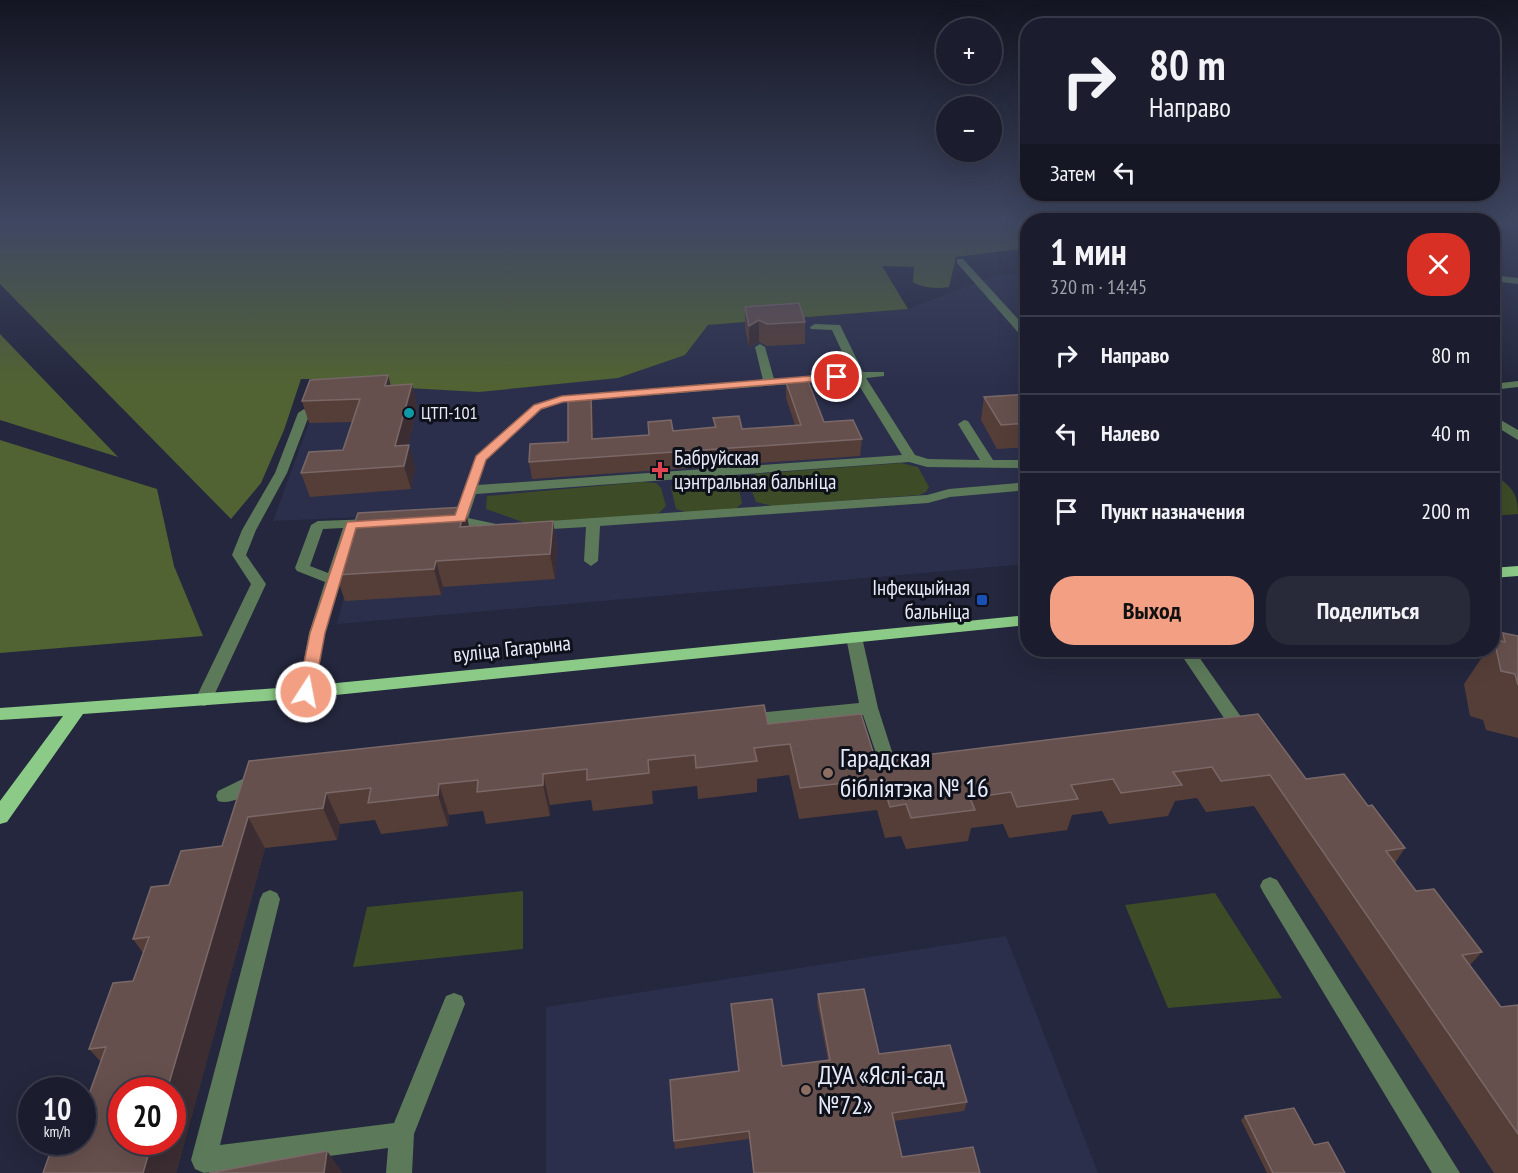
<!DOCTYPE html>
<html lang="ru">
<head>
<meta charset="utf-8">
<style>
  :root { --surface:#1b1d2e; --page:#282a3a; --text:#f1f3f6; --muted:#a0a2aa; --line:#393b4a; --accent:#f39f83 }
  body { margin:0; font-family:"PT Sans Narrow",sans-serif; background:var(--page); color:var(--text); height:100vh; display:flex; flex-direction:column; font-size:22px; white-space:nowrap }
  * { box-sizing:border-box; margin:0 }
  p { font-size:20px; color:var(--muted) }
  .icon { flex:none; width:33px; height:33px; fill:none; stroke:currentColor; stroke-width:2; stroke-linecap:round; stroke-linejoin:round }
  .map { position:relative; flex:1; overflow:hidden }
  .panel { position:absolute; left:1020px; top:213px; width:480px; height:444px; display:flex; flex-direction:column; background:var(--surface); border-radius:24px; box-shadow:0 6px 24px #0002,0 0 0 2px var(--line) }
  .panel>* { flex:none }
  .hud { position:absolute; left:1020px; top:18px; width:480px; height:183px; border-radius:24px; box-shadow:0 6px 24px #0002,0 0 0 2px var(--line); background:#1b1d2e; color:var(--text); overflow:hidden }
  .controls { position:absolute; left:936px; top:18px; display:grid; gap:12px }
  .controls a { display:grid; place-items:center; width:66px; height:66px; border-radius:50%; background:var(--surface); box-shadow:0 6px 24px #0002,0 0 0 2px var(--line); font-size:30px }
  .speed { position:absolute; left:18px; top:1077px; display:flex; gap:12px; font-size:30px; font-weight:700; text-align:center }
  .speed>* { display:grid; place-content:center; width:78px; height:78px; border-radius:50%; background:var(--surface); box-shadow:0 6px 24px #0002,0 0 0 2px var(--line); line-height:1 }
  .speed small { font-size:15px; font-weight:400 }
  .speed .limit { border:9px solid #d22; background:#fff; color:#111 }
  .pin { position:absolute; display:grid; place-items:center; width:51px; height:51px; color:#fff; margin:-26px; border:3px solid #fff; border-radius:50%; box-shadow:0 2px 6px #0007 }
  .me { position:absolute; width:66px; margin:-33px; rotate:11deg; stroke-linejoin:round; filter:drop-shadow(0 0 4px #0008) }
  .turn { display:flex; align-items:center; gap:21px; height:126px; padding:0 30px; font-size:27px }
  .turn .icon { width:78px; height:78px; stroke-width:2.5 }
  .turn b { display:block; font-size:42px; line-height:51px }
  .then { display:flex; align-items:center; height:57px; padding:0 30px; background:#0003; gap:12px; font-size:22px }
  .round { display:grid; place-items:center; flex:none; width:63px; height:63px; border-radius:24px; background:var(--page) }
  .summary { display:flex; align-items:center; justify-content:space-between; height:102px; padding:0 30px }
  h1 { font-size:36px; font-weight:800; line-height:45px }
  .action { display:flex; gap:12px; margin-top:auto; padding:12px 30px }
  .action a { flex:1; height:69px; border-radius:24px; background:var(--accent); color:#111; font-size:24px; font-weight:800; line-height:69px; text-align:center }
  .action a+a { background:var(--page); color:var(--text) }
  ul { padding:0; list-style:none }
  li { display:flex; align-items:center; gap:18px; height:78px; padding:0 30px; border-top:2px solid var(--line) }
  li div { flex:1 }
  li b { display:block; font-size:22px }
  li em { font-style:normal }
  .map>svg:first-child { display:block }
</style>
</head>
<body>
<div class="map">
<svg width="1518" height="1173" viewBox="0 0 1518 1173">
  <rect width="100%" height="100%" fill="#24273d"/>
  <g fill="#2b2f4b">
    <path d="M1027,274V564L337,624L364,517L273,521L320,393L685,355L708,325L908,309L998,275Z"/>
    <path d="M1006,936L1098,1173H546V1007Z"/>
  </g>
  <g fill="#3d4b26">
    <path d="M901,463L918,467L929,487L926,492L919,495L773,506L756,502L747,478L755,474Z"/>
    <path d="M1492,472C1510,487 1518,490 1518,514L1493,516Z"/>
    <path d="M726,476L737,481L742,503L735,510L692,514L676,509L671,487L677,481Z"/>
    <path d="M642,482L656,483L661,488L666,506L655,517L531,525L486,509L487,496Z"/>
    <path d="M523,891V949L353,967L367,907Z"/>
    <path d="M1215,893L1282,998L1168,1008L1125,905Z"/>
  </g>
  <g fill="#516332">
    <path d="M0,223H1027V248L956,257L949,287C935,289 924,288 913,282L914,267L882,266L908,309L708,325L685,355L618,378L479,392L390,387L336,379H301L284,430L261,483L231,519L0,284Z"/>
    <path d="M0,334L118,457L0,420Z"/>
    <path d="M0,440L157,489L174,566L203,636L0,653Z"/>
  </g>
  <g fill="none" stroke-linecap="round" stroke-linejoin="round">
    <g fill="#5c7a59" fill-rule="evenodd">
      <path d="M957,259H963L1028,330V340L1024,339L957,263Z"/>
      <path d="M1492,275L1518,278V284L1492,281Z"/>
      <path d="M815,324L840,325L863,372H884V376L866,378L915,455L928,459L980,460L958,424L964,420L968,421L993,460H1028V468L927,467L909,462L476,494L468,518L501,525L503,528L501,531L496,532L449,523L442,519L444,516L455,515L476,456L534,405L562,396L763,380L755,347L760,344L765,347L774,379L852,373L832,330L811,329L810,327ZM855,379L902,455L478,485L486,460L542,409L563,402Z"/>
      <path d="M1518,381V387L1492,390V384Z"/>
      <path d="M304,409L310,413L287,473L256,530L246,555L266,584L210,704L204,706L198,704L195,700L251,584L232,555L242,530L275,473L298,413Z"/>
      <path d="M1492,415L1518,430V440L1492,424Z"/>
      <path d="M1028,482V490L950,497L928,503L600,526L598,561L591,566L584,561L586,527L535,530L528,526L535,522L927,495L949,489Z"/>
      <path d="M372,519L379,523L377,526L357,528L325,633L314,692L312,696H300L298,692L309,633L325,582L297,571L295,568L311,525L318,521ZM343,528L328,573L310,566L323,529Z"/>
      <path d="M854,632L860,633L862,637L878,708L895,761L905,762L908,767L905,772L889,776L883,774L863,715L748,728L742,726L739,721L742,716L748,714L859,703L846,637L848,633Z"/>
      <path d="M1178,650H1194L1244,721L1247,726L1244,731L1229,734L1223,732L1220,727L1226,721Z"/>
      <path d="M257,772L264,774L266,779L264,784C251,791 233,806 218,801L216,796L218,791Z"/>
      <path d="M1270,877L1277,880L1460,1173H1432L1263,892L1260,886L1263,880Z"/>
      <path d="M270,890L277,893L280,899L220,1145L394,1123L446,996L454,993L462,996L465,1004L414,1134L412,1173H386L388,1148L204,1173L195,1169L191,1160L260,899L263,893Z"/>
    </g>
    <g fill="#8ccb87" fill-rule="evenodd">
      <path d="M1518,566V576L1492,578V568Z"/>
      <path d="M1028,615V625L306,698L83,714L7,822L0,824V801L63,716L0,720V708L306,686Z"/>
    </g>
  </g>
  <g fill="#563e38">
    <path d="M745,307L805,322V344L767,346L759,342L749,347L745,328Z"/>
    <path d="M388,375L390,386L412,384L417,407L408,445L415,468L411,489L310,497L301,473L343,450L352,422L309,423L302,401Z"/>
    <path d="M786,382L824,422L862,439L860,456L532,479L529,462L568,442L591,395L593,411L594,439L649,435L714,428L713,418L742,429L795,425L786,398Z"/>
    <path d="M1028,394V447L997,449L981,420L984,397Z"/>
    <path d="M465,507L469,526L553,521L557,546L555,579L443,587L441,595L345,601L336,575Z"/>
    <path d="M1503,633L1518,636V738L1486,730L1483,720L1470,716L1464,684L1487,650H1492V641L1494,639L1498,640Z"/>
    <path d="M1258,714L1306,779L1368,806L1405,848L1395,863L1416,891L1482,952L1470,965L1501,1007L1518,1005V1173H1494L1254,806L1206,812L1197,798L1175,801L1168,816L1109,824L1102,811L1072,815L1067,830L1009,838L1003,824L971,828L968,841L906,849L901,836L885,838L877,810L799,819L789,775L757,779V792L698,799L697,786L652,791L653,804L593,811L591,800L550,805V816L486,824L483,811L449,815L448,826L381,834L375,820L340,824L337,840L265,848L176,1173H43L82,1142L101,1062L89,1049L133,981L143,953L133,939L169,885L222,846L249,761L768,724L876,761Z"/>
    <path d="M818,994L879,1054L967,1102L964,1111L894,1121L902,1157L980,1173H753L749,1139L675,1149L674,1141L738,1071L731,1004L782,1066L828,1060L817,1003Z"/>
    <path d="M1245,1116L1314,1145L1345,1173H1267L1241,1120Z"/>
  </g>
  <g fill="#3b2d32">
    <path d="M759,320V342L749,347V326Z"/>
    <path d="M388,375L394,397L385,386Z"/>
    <path d="M412,384L417,407L403,466L395,446Z"/>
    <path d="M591,395L593,411L595,456L592,439Z"/>
    <path d="M409,445L415,468L411,489L404,466Z"/>
    <path d="M465,507L470,532L460,527Z"/>
    <path d="M553,521L557,546L555,579L550,554Z"/>
    <path d="M436,561L443,587L441,595L434,569Z"/>
    <path d="M543,774L550,805V816L543,785Z"/>
    <path d="M439,784L449,815L448,826L438,795Z"/>
    <path d="M326,793L340,824L337,840L323,808Z"/>
    <path d="M248,817L265,848L176,1173H143L152,1142H172V1090H167Z"/>
    <path d="M327,1151L343,1173H324Z"/>
  </g>
  <g fill="#66504d" stroke="#7a6868" stroke-width="1.5">
    <path d="M799,303L805,322L767,324L759,320L749,326L745,307Z"/>
    <path d="M388,375L385,386L412,384L395,446L409,445L404,466L301,473L309,452L343,450L360,399L302,401L310,380Z"/>
    <path d="M808,381L824,422L853,420L862,439L529,462L530,444L568,442V396L591,395L592,439L649,435L648,422L671,420L673,431L716,427L713,418L739,416L742,429L801,425L786,382Z"/>
    <path d="M1028,394V423L1001,425L984,397Z"/>
    <path d="M465,507L460,527L553,521L550,554L436,561L434,569L336,575L358,513Z"/>
    <path d="M1503,633L1518,636V685L1515,674L1501,671L1494,639L1505,642Z"/>
    <path d="M764,705L768,724L861,714L876,761L1258,714L1306,779L1344,774L1368,806L1372,805L1405,848L1386,851L1416,891L1434,889L1482,952L1462,955L1501,1007L1518,1005V1134L1270,775L1221,781L1212,767L1173,772L1182,785L1121,793L1113,779L1071,785L1078,799L1017,807L1011,792L970,798L975,810L911,818L906,804L890,807L881,779L800,788L790,744L754,748L757,761L696,768L695,755L648,760L649,773L587,780V769L543,774V785L477,792L478,780L439,784L438,795L368,803L371,788L326,793L323,808L248,817L167,1090H122V1142H152L143,1173H43L54,1142H82V1114L106,1047L89,1049L113,983L133,981L149,937L133,939L151,887L169,885L181,851L222,846L249,761Z"/>
    <path d="M864,989L879,1054L950,1045L967,1102L892,1113L902,1157L973,1147L980,1173H754L749,1131L674,1141L670,1080L739,1071L731,1004L772,999L782,1066L830,1060L818,994Z"/>
    <path d="M1294,1108L1314,1145L1328,1142L1345,1173H1273L1245,1116Z"/>
    <path d="M327,1151L324,1173H209Z"/>
  </g>
  <linearGradient id="sky" x2="0" y2="1"><stop stop-color="#141522"/><stop offset="0.58" stop-color="#3f4762"/><stop offset="1" stop-color="#3f4762" stop-opacity="0"/></linearGradient>
  <rect width="1518" height="387" fill="url(#sky)"/>
  <path fill="#f39f83" stroke="#9e6755" stroke-width="1.5" d="M837,374L841,375V379L563,402L541,409L486,460L465,521L356,528L325,633L314,692L311,696H300L298,692L310,633L347,522L455,515L476,456L534,405L562,396Z"/>
  <circle fill="#0f9aa8" stroke="#0f111a" stroke-width="2" cx="409" cy="413" r="6"/>
  <path fill="#e0444e" stroke="#0f111a" stroke-width="2" d="M657 461h6v6h6v6h-6v6h-6v-6h-6v-6h6z"/>
  <rect fill="#1a4fb4" stroke="#0f111a" stroke-width="2" x="976" y="594" width="12" height="12" rx="3"/>
  <g fill="#8d6e63" stroke="#0f111a" stroke-width="2">
    <circle cx="828" cy="773" r="6"/>
    <circle cx="806" cy="1090" r="6"/>
  </g>
  <g text-anchor="middle" stroke-width="6" stroke-linejoin="round" paint-order="stroke">
    <g font-size="18" fill="#e7eaf9" stroke="#0f111a" text-anchor="start">
      <text x="421" y="419">ЦТП-101</text>
    </g>
    <g font-size="21" fill="#e7eaf9" stroke="#0f111a" text-anchor="start">
      <text x="674" y="465">Бабруйская<tspan x="674" dy="24">цэнтральная бальніца</tspan></text>
      <text x="970" y="595" text-anchor="end">Інфекцыйная<tspan x="970" dy="24">бальніца</tspan></text>
    </g>
    <g font-size="21" fill="#e7eaf9" stroke="#0f111a">
      <text transform="translate(512 649) rotate(-6)" y="7">вуліца Гагарына</text>
    </g>
    <g font-size="26" fill="#e7eaf9" stroke="#0f111a" text-anchor="start">
      <text x="840" y="767">Гарадская<tspan x="840" dy="30">бібліятэка № 16</tspan></text>
      <text x="818" y="1084">ДУА «Яслі-сад<tspan x="818" dy="30">№72»</tspan></text>
    </g>
  </g>
</svg>
<div class="controls">
<a>+</a>
<a>−</a>
</div>
<div class="speed"><div>10<small>km/h</small></div><div class="limit">20</div></div>
<div class="pin" style="left:837px;top:377px;background:#d93025"><svg class="icon" aria-label="arrive" viewBox="0 0 24 24"><path d="M6 21V4h12l-3 4 3 4H6"/></svg></div>
<svg class="me" style="left:306px;top:692px" viewBox="-20 -20 40 40"><circle r="17" fill="#f39f83" stroke="#fff" stroke-width="3"/><path d="M0-11L8 9 0 5-8 9z" fill="#fff"/></svg>
<div class="hud">
<div class="turn"><svg class="icon" aria-label="right" viewBox="0 0 24 24"><path d="M7 20v-9h11M14 6l5 5-5 5"/></svg><div><b>80 m</b>Направо</div></div>
<div class="then">Затем<svg class="icon" aria-label="left" viewBox="0 0 24 24"><path d="M17 20v-9H6M10 6l-5 5 5 5"/></svg></div>
</div>
<section class="panel">
<div class="summary"><div><h1>1 мин</h1><p>320 m · 14:45</p></div><a class="round" style="background:#d93025;color:#fff"><svg class="icon" aria-label="close" viewBox="0 0 24 24"><path d="M6 6l12 12M18 6L6 18"/></svg></a></div>
<ul>
<li><svg class="icon" aria-label="right" viewBox="0 0 24 24"><path d="M7 20v-9h11M14 6l5 5-5 5"/></svg><div><b>Направо</b></div><em>80 m</em></li>
<li><svg class="icon" aria-label="left" viewBox="0 0 24 24"><path d="M17 20v-9H6M10 6l-5 5 5 5"/></svg><div><b>Налево</b></div><em>40 m</em></li>
<li><svg class="icon" aria-label="arrive" viewBox="0 0 24 24"><path d="M6 21V4h12l-3 4 3 4H6"/></svg><div><b>Пункт назначения</b></div><em>200 m</em></li>
</ul>
<div class="action"><a>Выход</a><a>Поделиться</a></div>
</section>
</div>
</body>
</html>
